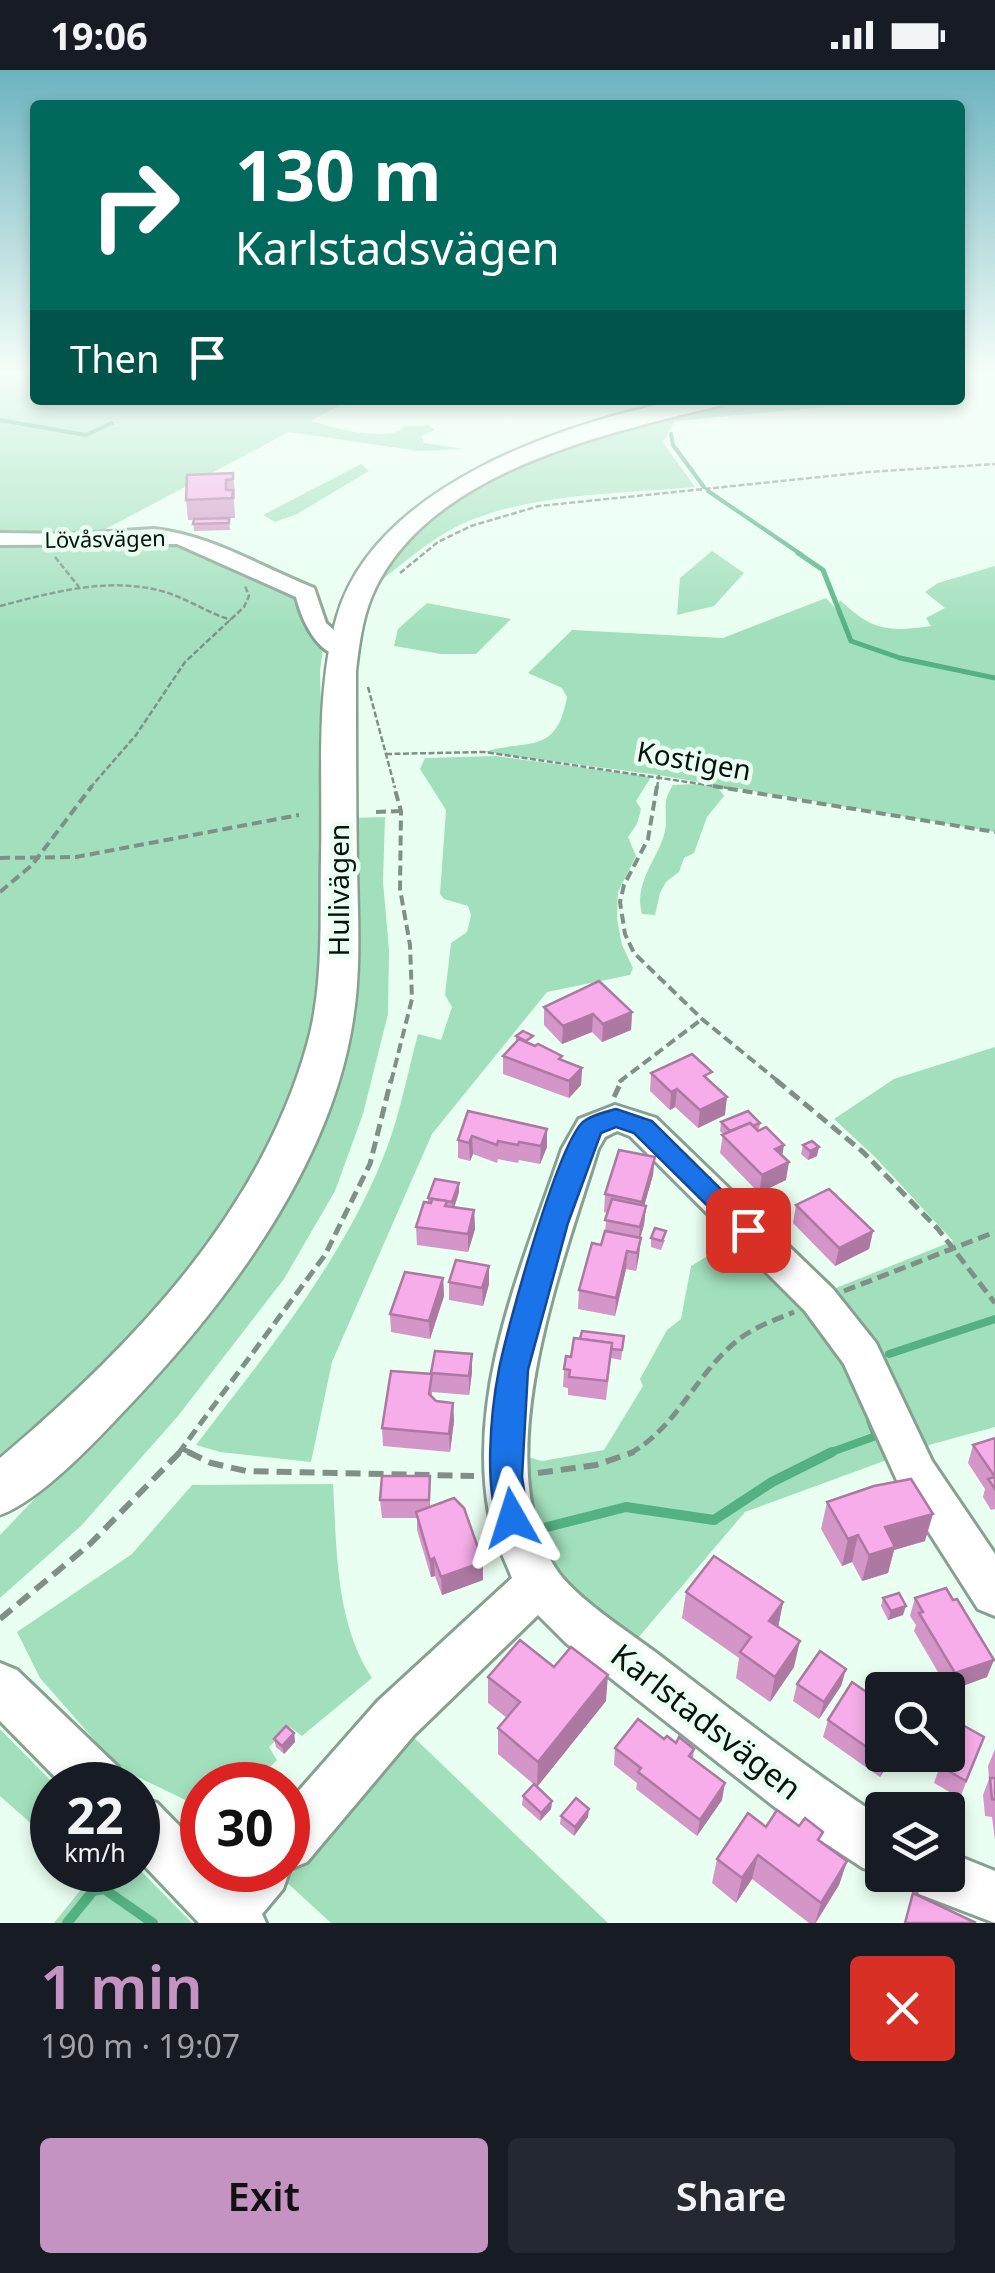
<!DOCTYPE html>
<html lang="en">
<head>
<meta charset="utf-8">
<style>
  :root { --surface:#171b24; --page:#242831; --text:#f1f3f6; --muted:#9ea1a6; --accent:#c493c1 }
  body { margin:0; font-family:"Noto Sans",sans-serif; background:var(--page); color:var(--text); height:100vh; display:flex; flex-direction:column; font-size:38px; white-space:nowrap }
  * { box-sizing:border-box; margin:0 }
  p { font-size:32px; color:var(--muted) }
  .icon { flex:none; width:55px; height:55px; fill:none; stroke:currentColor; stroke-width:2; stroke-linecap:round; stroke-linejoin:round }
  .map { position:relative; height:1853px; overflow:hidden }
  .drawer { display:flex; flex-direction:column; background:var(--surface); flex:1 }
  .drawer>* { flex:none }
  .top-card { position:absolute; left:30px; top:30px; width:935px; height:305px; border-radius:10px; box-shadow:0 5px 15px #0003; background:#00695c; color:#fff; overflow:hidden }
  .controls { position:absolute; left:865px; top:1602px; display:grid; gap:20px }
  .controls a { display:grid; place-items:center; width:100px; height:100px; border-radius:10px; background:var(--surface); box-shadow:0 5px 15px #0003; font-size:50px }
  .speed { position:absolute; left:30px; top:1692px; display:flex; gap:20px; font-size:50px; font-weight:700; text-align:center }
  .speed>* { display:grid; place-content:center; width:130px; height:130px; border-radius:50%; background:var(--surface); box-shadow:0 5px 15px #0003; line-height:1 }
  .speed small { font-size:25px; font-weight:400 }
  .speed .limit { border:15px solid #d22; background:#fff; color:#111 }
  .pin { position:absolute; display:grid; place-items:center; width:85px; height:85px; color:#fff; margin:-42px; border-radius:20px; box-shadow:0 5px 15px #0006 }
  .me { position:absolute; width:110px; margin:-55px; rotate:354deg; stroke-linejoin:round; filter:drop-shadow(0 0 8px #0008) }
  .turn { display:flex; align-items:center; gap:35px; height:210px; padding:0 40px; font-size:45px }
  .turn .icon { width:130px; height:130px; stroke-width:2.5 }
  .turn b { display:block; font-size:70px; line-height:85px }
  .then { display:flex; align-items:center; height:95px; padding:0 40px; background:#0003; gap:20px; font-size:38px }
  .round { display:grid; place-items:center; flex:none; width:105px; height:105px; border-radius:10px; background:var(--page) }
  .overview { display:flex; align-items:center; justify-content:space-between; height:170px; padding:0 40px }
  h1 { font-size:60px; font-weight:600; line-height:75px; color:var(--accent) }
  .primary-button { display:flex; gap:20px; margin-top:auto; padding:20px 40px }
  .primary-button a { flex:1; height:115px; border-radius:10px; background:var(--accent); color:#111; font-size:40px; font-weight:600; line-height:115px; text-align:center }
  .primary-button a+a { background:var(--page); color:var(--text) }
  .status { display:flex; justify-content:space-between; align-items:center; height:70px; padding:0 50px; background:var(--surface); direction:ltr }
  .status svg { height:28px; fill:currentColor }
  .map>svg:first-child { display:block }
</style>
</head>
<body>
<div class="status"><b>19:06</b><svg viewBox="0 0 49 12"><path d="M0 12V9h3v3zM5 12V6h3v6zM10 12V3h3v9zM15 12V0h3v12zM26 1h20v11H26zM47 4h2v5h-2z"/></svg></div>
<div class="map">
<svg width="995" height="1853" viewBox="0 0 995 1853">
  <rect width="100%" height="100%" fill="#e9fff1"/>
  <g fill="#a2e0bd">
    <path d="M0,300H35V330H349L311,351C341,359 370,369 401,361L404,356L428,355L435,360L422,366L423,373L465,379L419,381L289,362L98,463L192,478L302,526L308,562L324,572L320,600C322,676 323,752 322,829C322,858 325,891 320,920C291,1117 147,1264 0,1386Z"/>
    <path d="M714,330H898L675,351L663,372L695,417C621,424 533,423 464,453C431,468 403,494 375,515L409,457L507,393Z"/>
    <path d="M361,394L369,401L297,444L275,452L263,445Z"/>
    <path d="M712,481L744,503L714,536L677,545L680,508Z"/>
    <path d="M995,496V762L658,705L484,682C528,668 556,687 567,627L562,618L528,603L572,560L723,568L826,528L836,539L840,530C872,561 889,562 931,556L926,548L945,538L925,522L938,513Z"/>
    <path d="M427,533L511,549L476,584H441L394,576L398,559Z"/>
    <path d="M496,686L651,707L636,731L641,739L637,754L628,767L636,786L618,822L617,849L622,875L633,898L630,905L547,922L432,1064L332,1292L311,1392L220,1382L196,1375C267,1282 347,1186 388,1075C401,1039 408,1001 418,964L441,970L452,937L445,925L451,873L467,862L471,845L468,836L444,829L440,824L446,740L420,699L425,688Z"/>
    <path d="M696,714L718,717L724,726L707,747L694,783L684,788L679,802L666,812L660,823L655,845L642,844C632,808 666,782 666,752C666,735 663,731 673,715Z"/>
    <path d="M385,747L383,812L389,880L388,944L363,1044L335,1121L284,1209L178,1346L81,1456L0,1528V1465L65,1397L282,1123L351,748Z"/>
    <path d="M995,977V1357L929,1375L925,1383L826,1222L953,1171L875,1087L834,1049L894,1009Z"/>
    <path d="M740,1167L849,1282L895,1387L745,1442L632,1575C563,1519 521,1485 528,1387L542,1391L604,1380L643,1316L640,1309L667,1260L681,1249L691,1196Z"/>
    <path d="M333,1414C337,1479 335,1552 372,1608L302,1666L290,1657L269,1677L277,1690L252,1715H202V1738L119,1698L40,1608L17,1562L132,1484L192,1415Z"/>
    <path d="M0,1659L55,1715L52,1772L0,1726Z"/>
    <path d="M405,1659L608,1853H331L282,1808Z"/>
    <path d="M138,1798L192,1853H54L91,1807L85,1800Z"/>
  </g>
  <g fill="none" stroke-linecap="round" stroke-linejoin="round">
    <g stroke="#53b182" stroke-width="4">
      <path d="M0,350L86,365L112,353"/>
      <path d="M671,364L673,375L704,417"/>
      <path d="M708,421L802,485"/>
    </g>
    <path stroke="#53b182" stroke-width="5" d="M798,483L823,500L851,571L900,588L995,608"/>
    <g stroke="#53b182" stroke-width="8">
      <path d="M889,1284L995,1249"/>
      <path d="M826,1384L876,1366L870,1350"/>
    </g>
    <g stroke="#53b182" stroke-width="10">
      <path d="M547,1457L626,1437L714,1450L772,1412L832,1382"/>
      <path d="M67,1853L93,1821L104,1819L153,1853"/>
    </g>
    <defs>
      <g id="minor">
        <path d="M154,459C211,465 261,497 314,518L326,553L356,580L352,585C320,593 302,551 296,527L177,474L0,475V463L78,464Z"/>
        <path d="M615,1035L656,1048L833,1219L876,1273L932,1391L995,1484V1546L978,1539L900,1417L844,1294L805,1241L630,1066L617,1061L605,1067L598,1079C564,1190 485,1392 556,1499C574,1527 627,1561 655,1582C730,1639 804,1697 882,1748L884,1805L863,1798L799,1756L566,1573L538,1545L414,1665L307,1792L290,1799L283,1819L262,1844L266,1853H199L138,1789V1726L157,1733L202,1779V1800H288V1733L378,1631L512,1508C504,1487 492,1465 489,1443C467,1319 523,1194 562,1079L579,1049Z"/>
        <path d="M0,1593L17,1600L118,1697L126,1715H63L0,1651Z"/>
        <path d="M948,1782L995,1801V1853L919,1824L911,1805H948Z"/>
      </g>
      <path id="major" d="M681,330H725L722,335C605,364 426,401 372,526C362,550 359,576 356,601C356,667 356,733 357,798C358,849 361,900 353,950C332,1089 236,1221 142,1322C108,1358 45,1429 0,1445V1388C131,1277 259,1145 307,975C324,915 320,849 321,787C323,709 315,621 337,546C375,416 563,353 681,330Z"/>
    </defs>
    <use href="#minor" stroke="#87a191" stroke-width="6"/>
    <use href="#major" stroke="#87a191" stroke-width="5"/>
    <g stroke="#809086" stroke-width="2.5" stroke-dasharray="6 2.5" stroke-linecap="butt">
      <path d="M55,487L79,517"/>
      <path d="M400,503L438,472L471,456L539,436L868,402L995,394"/>
      <path d="M0,536C54,522 110,506 165,522C188,529 208,543 231,550"/>
      <path d="M368,617L395,718"/>
      <path d="M386,684L484,682L728,718"/>
      <path d="M90,718L136,665L185,592L244,537L249,526L245,516"/>
      <path d="M657,718L659,705"/>
    </g>
    <g stroke="#809086" stroke-width="4" stroke-dasharray="10 5" stroke-linecap="butt">
      <path d="M657,716L648,769L624,815L620,832L625,864L634,883L702,949L779,1012"/>
      <path d="M713,716L995,762"/>
      <path d="M376,742L401,741"/>
      <path d="M0,788L76,787L299,745"/>
      <path d="M0,822L32,795L92,716"/>
      <path d="M391,1012L412,929L410,875L400,819L401,741L394,716"/>
      <path d="M619,1012L702,949"/>
    </g>
    <g stroke="#809086" stroke-width="5" stroke-dasharray="12 6" stroke-linecap="butt">
      <path d="M776,1010L863,1082L938,1159L995,1233"/>
      <path d="M614,1027L622,1010"/>
      <path d="M844,1221L995,1162"/>
      <path d="M183,1379L193,1384"/>
      <path d="M178,1384L325,1185L370,1094L391,1010"/>
      <path d="M629,1384C678,1357 695,1304 738,1270C754,1257 775,1250 794,1242"/>
    </g>
    <g stroke="#809086" stroke-width="6" stroke-dasharray="15 8" stroke-linecap="butt">
      <path d="M188,1382L211,1393L246,1401L474,1406"/>
      <path d="M538,1403L596,1395L634,1382"/>
      <path d="M0,1549L90,1474L180,1382"/>
    </g>
    <use href="#minor" fill="#fff" fill-rule="evenodd"/>
    <use href="#major" fill="#fff" fill-rule="evenodd"/>
  </g>
  <g fill="#d495c8">
    <path d="M233,403L235,423V429H234L235,448H229L230,460L194,461L193,450H188L186,430Z"/>
    <path d="M544,937L632,942L631,960L602,972L592,962L562,974L544,955Z"/>
    <path d="M516,966L562,990L582,998L581,1015L569,1028L503,1004V986L516,972Z"/>
    <path d="M651,1003L711,1013L725,1045L698,1058L675,1037L670,1040L650,1021Z"/>
    <path d="M468,1041L547,1059V1077L540,1094L519,1090L518,1093L498,1089L497,1093L473,1084L470,1091L458,1088V1070Z"/>
    <path d="M721,1052L760,1053L759,1060L782,1086L786,1110L759,1123L720,1083L723,1064L720,1061Z"/>
    <path d="M803,1075L817,1086L808,1090L801,1084Z"/>
    <path d="M653,1105L644,1136H646L644,1155L640,1168L639,1186L636,1201L626,1199L615,1246L578,1239L579,1220L601,1175L605,1161L607,1143L604,1142L605,1124Z"/>
    <path d="M459,1122L454,1138L474,1140L475,1159L468,1182L417,1175L416,1157L428,1132V1128Z"/>
    <path d="M796,1135L873,1161L869,1179L835,1196L793,1153Z"/>
    <path d="M651,1168L665,1170L661,1180L651,1177Z"/>
    <path d="M489,1196V1214L483,1236L449,1230V1212Z"/>
    <path d="M443,1208L444,1226L430,1269L391,1262L390,1244Z"/>
    <path d="M624,1266L621,1290L611,1288L606,1330L568,1325V1318L563,1317L564,1299L571,1287Z"/>
    <path d="M472,1284V1302L469,1325L432,1322V1327L436,1331L453,1333L454,1351L450,1382L383,1376L382,1358L431,1304Z"/>
    <path d="M995,1368V1439L991,1440L983,1427L985,1419L968,1393L973,1375Z"/>
    <path d="M430,1406V1436L483,1492V1510L442,1525L435,1506L431,1507L417,1460V1448H382L380,1430Z"/>
    <path d="M827,1432L925,1471L894,1480L888,1503L862,1511L852,1492L842,1496L821,1459Z"/>
    <path d="M686,1522L783,1532L778,1557L794,1597L770,1632L736,1608L739,1588L682,1548Z"/>
    <path d="M883,1528L903,1545L888,1550L881,1536Z"/>
    <path d="M915,1528L987,1607L949,1621L914,1561L916,1555L910,1546Z"/>
    <path d="M554,1597L606,1631L537,1717L498,1684V1658L507,1648L488,1633V1607Z"/>
    <path d="M846,1599L841,1616L819,1649L793,1631L797,1614Z"/>
    <path d="M828,1650L882,1685H894L880,1707L823,1667Z"/>
    <path d="M294,1663L295,1672L284,1684L276,1677L274,1669Z"/>
    <path d="M984,1667L960,1728L934,1713L940,1696Z"/>
    <path d="M664,1669L694,1679L693,1689L722,1730L697,1766L636,1719L637,1713L614,1695L615,1678Z"/>
    <path d="M995,1679V1770L992,1747L985,1746L983,1725L989,1709L988,1696Z"/>
    <path d="M523,1726L552,1731L551,1739L540,1751L522,1735Z"/>
    <path d="M561,1746L588,1747L574,1766L560,1754Z"/>
    <path d="M766,1757L821,1772L847,1791L839,1815L816,1853H809L752,1809L736,1833L712,1813L717,1789Z"/>
  </g>
  <g fill="#ad79a3">
    <path d="M632,942L631,960L602,972L603,954Z"/>
    <path d="M593,944L592,962L562,974L563,956Z"/>
    <path d="M582,998L581,1015L569,1028V1011Z"/>
    <path d="M677,1019L675,1037L670,1040L671,1022Z"/>
    <path d="M727,1027L725,1045L698,1058L700,1040Z"/>
    <path d="M547,1059V1077L540,1094L541,1076Z"/>
    <path d="M472,1066L473,1084L470,1091L469,1073Z"/>
    <path d="M784,1075L781,1093L775,1079Z"/>
    <path d="M819,1077L817,1086L808,1090L810,1081Z"/>
    <path d="M655,1087L653,1105L640,1150L642,1132Z"/>
    <path d="M789,1092L786,1110L759,1123L762,1105Z"/>
    <path d="M459,1113V1122L453,1141L452,1132Z"/>
    <path d="M646,1136L644,1155L638,1175L640,1157Z"/>
    <path d="M474,1140L475,1159L468,1182V1164Z"/>
    <path d="M873,1161L869,1179L835,1196L839,1178Z"/>
    <path d="M641,1168L639,1186L636,1201L637,1183Z"/>
    <path d="M627,1181L626,1199L615,1246L616,1228Z"/>
    <path d="M489,1196V1214L483,1236L482,1218Z"/>
    <path d="M443,1208L444,1226L430,1269L429,1251Z"/>
    <path d="M472,1284V1302L469,1325V1306Z"/>
    <path d="M453,1333L454,1351L450,1382L449,1364Z"/>
    <path d="M933,1444L925,1471L894,1480L888,1503L862,1511L869,1485L885,1457Z"/>
    <path d="M858,1465L852,1492L842,1496L848,1469Z"/>
    <path d="M434,1488L435,1506L431,1507L430,1490Z"/>
    <path d="M483,1492V1510L442,1525L441,1507Z"/>
    <path d="M783,1532L778,1558L769,1551Z"/>
    <path d="M906,1536L903,1545L888,1550L891,1541Z"/>
    <path d="M800,1571L794,1597L770,1632L775,1607Z"/>
    <path d="M994,1590L987,1607L949,1621L955,1603Z"/>
    <path d="M846,1599L841,1616L819,1649L824,1632Z"/>
    <path d="M608,1605L606,1631L537,1717L538,1692Z"/>
    <path d="M294,1663L295,1672L284,1684L282,1676Z"/>
    <path d="M888,1685H894L880,1707L885,1690Z"/>
    <path d="M725,1713L722,1730L697,1766L700,1750Z"/>
    <path d="M552,1731L551,1739L540,1751L541,1743Z"/>
    <path d="M589,1739L588,1747L574,1766L575,1757Z"/>
    <path d="M758,1785L752,1809L736,1833L742,1808Z"/>
    <path d="M847,1791L839,1815L815,1853L821,1833Z"/>
  </g>
  <g fill="#f7ade9" stroke="#ad79a3" stroke-width="2.5">
    <path d="M233,403V409L226,410V420H233L232,428L186,430L187,405Z"/>
    <path d="M229,448V453L193,454L194,449Z"/>
    <path d="M599,911L632,942L603,954L593,944L563,956L544,937Z"/>
    <path d="M523,961L533,966L526,971L516,966Z"/>
    <path d="M519,969L535,976L538,974L562,986L559,989L582,998L569,1011L503,986Z"/>
    <path d="M692,984L712,1002L704,1006L727,1027L700,1040L677,1019L671,1022L651,1003Z"/>
    <path d="M468,1041L547,1059L541,1076L519,1072L518,1075L498,1071L497,1075L472,1066L469,1073L458,1070Z"/>
    <path d="M748,1041L760,1053L753,1056L750,1053L730,1061L721,1052Z"/>
    <path d="M750,1053L758,1061L766,1057L784,1075L775,1079L789,1092L762,1105L722,1065Z"/>
    <path d="M812,1071L819,1077L810,1081L803,1075Z"/>
    <path d="M619,1080L655,1087L642,1132L605,1124Z"/>
    <path d="M435,1109L459,1113L452,1132L428,1128Z"/>
    <path d="M829,1119L873,1161L839,1178L796,1135Z"/>
    <path d="M432,1129L447,1131L445,1136L474,1140L468,1164L416,1157L424,1132L431,1133Z"/>
    <path d="M612,1129L646,1136L640,1157L605,1150Z"/>
    <path d="M655,1158L666,1161L662,1171L651,1168Z"/>
    <path d="M605,1161L641,1168L637,1183L627,1181L616,1228L579,1220L592,1173L601,1175Z"/>
    <path d="M456,1190L489,1196L482,1218L449,1212Z"/>
    <path d="M405,1202L443,1208L429,1251L390,1244Z"/>
    <path d="M582,1261L624,1266L622,1280L611,1279L612,1273L580,1269Z"/>
    <path d="M574,1268L612,1273L607,1311L569,1307L570,1300L564,1299L566,1286L571,1287Z"/>
    <path d="M435,1281L472,1284L469,1306L431,1303Z"/>
    <path d="M391,1301L432,1304L429,1324L436,1331L453,1333L449,1364L382,1358Z"/>
    <path d="M995,1368V1419L988,1409L995,1407L973,1375Z"/>
    <path d="M382,1406H430L429,1430H380Z"/>
    <path d="M911,1409L933,1444L885,1457L895,1477L869,1485L858,1465L848,1469L827,1432L874,1416Z"/>
    <path d="M454,1428L464,1438L483,1492L441,1507L434,1488L430,1490L416,1442Z"/>
    <path d="M714,1486L783,1532L769,1551L800,1571L775,1607L740,1582L751,1567L686,1522Z"/>
    <path d="M946,1518L953,1530L957,1529L994,1590L955,1603L919,1543L923,1542L915,1528Z"/>
    <path d="M899,1523L906,1536L891,1541L883,1528Z"/>
    <path d="M520,1570L554,1597L571,1577L608,1605L538,1692L498,1658L520,1632L488,1607Z"/>
    <path d="M820,1581L846,1599L824,1632L797,1614Z"/>
    <path d="M852,1612L882,1633V1685H888L885,1690L828,1650Z"/>
    <path d="M638,1649L664,1669L667,1666L676,1673L679,1667L694,1679L689,1686L725,1713L700,1750L638,1702L641,1698L615,1678Z"/>
    <path d="M959,1653L984,1667L966,1711L940,1696L945,1685H948V1680Z"/>
    <path d="M286,1656L294,1663L282,1676L274,1669Z"/>
    <path d="M990,1708H995V1730L992,1729Z"/>
    <path d="M534,1714L552,1731L541,1743L523,1726Z"/>
    <path d="M576,1728L589,1739L575,1757L561,1746Z"/>
    <path d="M777,1740L799,1756L805,1748L823,1762L818,1770L847,1791L821,1833L758,1785L742,1808L717,1789L748,1743L766,1757Z"/>
    <path d="M913,1823L976,1853H905Z"/>
  </g>
  <linearGradient id="sky" x2="0" y2="1"><stop stop-color="#6cb3bf"/><stop offset="0.54" stop-color="#f5fff9"/><stop offset="1" stop-color="#f5fff9" stop-opacity="0"/></linearGradient>
  <rect width="995" height="560" fill="url(#sky)"/>
  <path fill="#1a73e8" stroke="#114b97" stroke-width="2.5" d="M616,1039L652,1051L762,1160L758,1167H739L634,1063L616,1057L601,1063L568,1153L528,1300L522,1407L528,1448L523,1458L512,1462L501,1458C483,1421 491,1340 499,1299C508,1255 555,1084 581,1054C588,1046 605,1042 616,1039Z"/>
  <g text-anchor="middle" stroke-width="9" stroke-linejoin="round" paint-order="stroke">
    <g font-size="22" fill="#08110c" stroke="#e9fff1">
      <text transform="translate(105 469) rotate(-1)" y="8">Lövåsvägen</text>
    </g>
    <g font-size="28" fill="#08110c" stroke="#e9fff1">
      <text transform="translate(694 691) rotate(10)" y="10">Kostigen</text>
      <text transform="translate(339 820) rotate(-90)" y="10">Hulivägen</text>
    </g>
    <g font-size="32" fill="#08110c" stroke="#e9fff1">
      <text transform="translate(706 1652) rotate(38)" y="11">Karlstadsvägen</text>
    </g>
  </g>
</svg>
<div class="controls">
<a><svg class="icon" aria-label="search" viewBox="0 0 24 24"><circle cx="10" cy="10" r="6"/><path d="M15 15l6 6"/></svg></a>
<a><svg class="icon" aria-label="layers" viewBox="0 0 24 24"><path d="M12 4l9 5-9 5-9-5zM3 14l9 5 9-5"/></svg></a>
</div>
<div class="speed"><div>22<small>km/h</small></div><div class="limit">30</div></div>
<div class="pin" style="left:748px;top:1160px;background:#d93025"><svg class="icon" aria-label="arrive" viewBox="0 0 24 24"><path d="M6 21V4h12l-3 4 3 4H6"/></svg></div>
<svg class="me" style="left:512px;top:1448px" viewBox="-20 -20 40 40"><path d="M0-17L14 15 0 8-14 15z" fill="#1a73e8" stroke="#fff" stroke-width="4"/></svg>
<div class="top-card">
<div class="turn"><svg class="icon" aria-label="right" viewBox="0 0 24 24"><path d="M7 20v-9h11M14 6l5 5-5 5"/></svg><div><b>130 m</b>Karlstadsvägen</div></div>
<div class="then">Then<svg class="icon" aria-label="arrive" viewBox="0 0 24 24"><path d="M6 21V4h12l-3 4 3 4H6"/></svg></div>
</div>
</div>
<section class="drawer">
<div class="overview"><div><h1>1 min</h1><p>190 m · 19:07</p></div><a class="round" style="background:#d93025;color:#fff"><svg class="icon" aria-label="close" viewBox="0 0 24 24"><path d="M6 6l12 12M18 6L6 18"/></svg></a></div>
<div class="primary-button"><a>Exit</a><a>Share</a></div>
</section>
</body>
</html>
